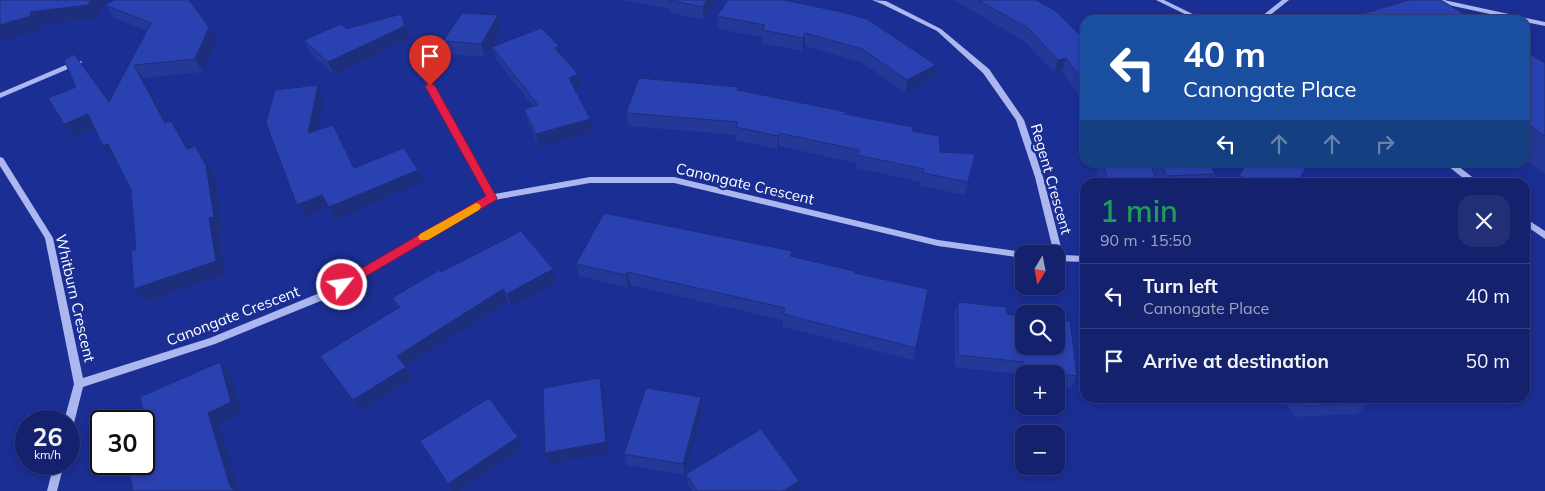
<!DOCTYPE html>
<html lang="en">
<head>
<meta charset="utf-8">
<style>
  :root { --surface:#14226e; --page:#212f76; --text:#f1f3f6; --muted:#9da4c2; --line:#333f81 }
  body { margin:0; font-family:Mulish,sans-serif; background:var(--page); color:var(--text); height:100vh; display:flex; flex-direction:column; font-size:19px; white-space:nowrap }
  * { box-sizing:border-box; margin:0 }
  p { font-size:16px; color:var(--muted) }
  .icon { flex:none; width:28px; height:28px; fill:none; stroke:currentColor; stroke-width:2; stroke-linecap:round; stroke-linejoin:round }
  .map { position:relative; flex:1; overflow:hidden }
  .drawer { position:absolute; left:1080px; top:178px; width:450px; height:225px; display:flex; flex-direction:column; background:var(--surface); border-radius:15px; box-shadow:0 2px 8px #0003,0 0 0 1px var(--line) }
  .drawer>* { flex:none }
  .guide { position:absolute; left:1080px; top:15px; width:450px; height:152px; border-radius:15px; box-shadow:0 2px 8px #0003,0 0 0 1px var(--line); background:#1a4fa0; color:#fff; overflow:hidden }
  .needle { width:32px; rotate:190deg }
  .controls { position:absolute; left:1015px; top:245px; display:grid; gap:10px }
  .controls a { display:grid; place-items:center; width:50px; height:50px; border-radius:10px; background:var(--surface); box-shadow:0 2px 8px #0003,0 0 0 1px var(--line); font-size:25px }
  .speed { position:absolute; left:15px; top:410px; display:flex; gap:10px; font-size:25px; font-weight:700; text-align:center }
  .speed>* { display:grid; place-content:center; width:65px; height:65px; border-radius:50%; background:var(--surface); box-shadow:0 2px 8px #0003,0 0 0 1px var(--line); line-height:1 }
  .speed small { font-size:12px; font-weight:400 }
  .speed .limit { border:2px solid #111; border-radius:8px; background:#fff; color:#111 }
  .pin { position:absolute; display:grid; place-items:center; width:42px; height:42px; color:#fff; margin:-51px -21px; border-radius:50% 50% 50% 0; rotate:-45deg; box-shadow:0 0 5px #0007 }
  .pin .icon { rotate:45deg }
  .me { position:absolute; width:55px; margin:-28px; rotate:60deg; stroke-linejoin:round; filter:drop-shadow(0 0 4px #0008) }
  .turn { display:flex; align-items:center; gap:18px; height:105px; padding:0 20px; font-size:22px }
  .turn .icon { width:65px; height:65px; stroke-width:2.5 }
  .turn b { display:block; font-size:35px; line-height:42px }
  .lanes { display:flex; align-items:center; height:48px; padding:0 20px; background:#0003; justify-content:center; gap:25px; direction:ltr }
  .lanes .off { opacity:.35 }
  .round { display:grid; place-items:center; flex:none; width:52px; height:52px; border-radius:15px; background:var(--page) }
  .head { display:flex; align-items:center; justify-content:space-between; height:85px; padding:0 20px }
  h1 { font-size:30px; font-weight:600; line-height:38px; color:#1e9e55 }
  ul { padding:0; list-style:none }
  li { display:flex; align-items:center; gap:15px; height:65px; padding:0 20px; border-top:1px solid var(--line) }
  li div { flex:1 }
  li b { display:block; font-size:19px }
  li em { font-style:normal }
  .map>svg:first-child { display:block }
</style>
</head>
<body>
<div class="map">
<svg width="1545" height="491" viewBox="0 0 1545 491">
  <rect width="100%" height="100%" fill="#1b2e93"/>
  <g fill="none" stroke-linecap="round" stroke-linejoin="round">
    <g fill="#acb7ef" fill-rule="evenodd">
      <path d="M872,0L886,1L941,29L989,69L1024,120L1043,177L1063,255L1085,256V262L1056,261V254H1054L1035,177L1016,120L983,73L937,31L882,4Z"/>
      <path d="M1156,0H1164L1205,20H1197Z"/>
      <path d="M1282,0H1289L1264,20H1257Z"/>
      <path d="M1432,0H1444L1545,22V26L1525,22V20H1517L1435,2Z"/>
      <path d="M75,61H81L82,63L0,98V93Z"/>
      <path d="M427,84H433L434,86L494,194L590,177H674L938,240L1024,252L1028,254H1024V258L938,246L674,183H590L494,200L328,298L215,344L83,387L74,423L73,426L69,428V421H64L74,384L45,238L0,166V157L3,158L53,238L83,378L210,338L322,292L487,196L426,86Z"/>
      <path d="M1443,162H1453L1476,180L1477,182H1468Z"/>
      <path d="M1525,218L1545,231V239L1525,225Z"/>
      <path d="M54,464H64L57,491H47Z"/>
    </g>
  </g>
  <g fill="#243898">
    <path d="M622,0H717L704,20L670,13L669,9Z"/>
    <path d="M728,0L936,65L934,78L905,93L861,62L805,46L802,51L762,43V37L718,29L717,16Z"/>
    <path d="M954,0H1036L1085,40V104L1062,71L1054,73L1024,41Z"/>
    <path d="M105,5L209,27L217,40L203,72L143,78L167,122L180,134L189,149L195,146L204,159L215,178L223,230L218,231L226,274L145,302L136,249L131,190L115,158L114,159L95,128L75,137L109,102L147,31L114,18Z"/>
    <path d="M1362,14L1474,20H1358Z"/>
    <path d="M502,28L485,57L448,54L443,41Z"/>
    <path d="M346,29L410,39L334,75L310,53L304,40Z"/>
    <path d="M559,46L561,54L581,87L575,90L590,119L593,132L539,148L528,122L524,109L533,106L496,60L492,47Z"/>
    <path d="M1525,51L1545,63V174L1525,160Z"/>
    <path d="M738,87V90L847,112V114L912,131L940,152L975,154L965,195L920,186L921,182L856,168V163L779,146L777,149L736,140V135L629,126L626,113Z"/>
    <path d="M1100,162H1209L1215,174L1211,182H1158L1156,180L1157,182H1099L1096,171Z"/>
    <path d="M1247,162L1298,182H1235Z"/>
    <path d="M792,257L854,273L928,289L913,360L783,327V320L630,285L628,288L579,276L576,264Z"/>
    <path d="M553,269L557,282L512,307L508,301L406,367L413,379L362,412L320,356L398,308L392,298L441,272Z"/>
    <path d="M958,302L1007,314L1077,376L1071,388L1056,386V374H1024V383L1020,382L1019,374L955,367L954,314Z"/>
    <path d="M1283,398H1366L1369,402L1357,414L1294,417Z"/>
    <path d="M703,409L685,475L627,465L624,454Z"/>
    <path d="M686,474L798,491H692L688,484Z"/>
  </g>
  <g fill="#1d2e7c">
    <path d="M91,0H106L97,18L40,25L41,29L0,41V25L30,12Z"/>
    <path d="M707,0H717L704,20L703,7Z"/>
    <path d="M401,14L410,39L334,75L328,62Z"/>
    <path d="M498,15L502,28L485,57L481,44Z"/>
    <path d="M209,27L217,40L203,72L195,59Z"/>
    <path d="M805,33V46L802,51L803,38Z"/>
    <path d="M559,46L562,59L555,48Z"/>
    <path d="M1066,58L1062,71L1054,73L1058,60Z"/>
    <path d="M134,65L143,78L174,136L165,123Z"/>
    <path d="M936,65L934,78L905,93L907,80Z"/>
    <path d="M578,74L581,87L572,91L569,78Z"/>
    <path d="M318,85L324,97L315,146L308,133Z"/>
    <path d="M88,114L99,127L75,137L64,124Z"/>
    <path d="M590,119L593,132L539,148L536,134Z"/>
    <path d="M171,121L180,134L196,162L187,149Z"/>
    <path d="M779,133V146L777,149L778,136Z"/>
    <path d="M108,144L118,157L114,159L103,146Z"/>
    <path d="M195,146L204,159L215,178L223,230L218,231L226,274L145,302L134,289Z"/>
    <path d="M418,170L423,182L336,219L329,207L305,217L297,205L322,195Z"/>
    <path d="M553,269L557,282L512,307L507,294Z"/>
    <path d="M627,272L630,285L628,288L626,275Z"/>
    <path d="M503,289L508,301L406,367L413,379L362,412L353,400L397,356Z"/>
    <path d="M220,362L230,374L242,414L219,424L239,491H234L230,486L208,413Z"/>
    <path d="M600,378L604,390L609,453L550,464L545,453Z"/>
    <path d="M701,397L703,409L685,475L683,464Z"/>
    <path d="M518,437L523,448L459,491H452L448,484Z"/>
    <path d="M799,481L798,491H783Z"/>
  </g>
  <g fill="#2a41b1" stroke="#1d2e7c">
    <path d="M0,0H91L88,5L30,12L31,16L0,25Z"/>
    <path d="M114,0H189L209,27L195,59L134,65L165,123L171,121L187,149L195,146L206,165L214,217L209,218L216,261L134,289L131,251L136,249L131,190L108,144L103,146L88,114L64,124L48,98L76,87L64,60L74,54L109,102L151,23L105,5Z"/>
    <path d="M668,0H707L703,7Z"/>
    <path d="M728,0H784L837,11L867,19L936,65L907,80L862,49L805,33L803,38L762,30L765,25L717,16Z"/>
    <path d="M978,0H1036L1056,11L1085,40V84L1066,58L1058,60L1028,28Z"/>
    <path d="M1409,0H1441L1474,20H1371L1362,14Z"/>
    <path d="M462,13L498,15L481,44L443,41Z"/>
    <path d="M401,14L405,26L328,62L304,40L341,24L346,29Z"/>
    <path d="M541,28L559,46L555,48L578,74L569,78L590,119L536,134L524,109L538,105L492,47Z"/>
    <path d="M1525,51L1545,63V136L1525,122Z"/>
    <path d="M639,78L738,87L737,90L847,112L844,114L913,127L912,131L939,136L940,152L975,154L968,182L923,173L924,169L857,155L859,150L779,133L778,136L736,127L738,122L626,113Z"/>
    <path d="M318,85L308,133L333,125L354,168L404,148L418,170L329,207L322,195L297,205L266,123L275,90Z"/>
    <path d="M1103,162H1150L1157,182H1108Z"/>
    <path d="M1160,162H1209L1215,174L1167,176Z"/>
    <path d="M1247,162H1301L1307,165L1298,182H1255L1239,176Z"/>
    <path d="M604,213L792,251L790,256L854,271V273L928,289L916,348L783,314L785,308L627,272L626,275L576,264Z"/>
    <path d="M521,231L553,269L507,294L503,289L397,356L406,367L353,400L320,356L400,307L392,298L439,270L441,272Z"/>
    <path d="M958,302L1006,307L1007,314L1024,316V346H1056V320L1070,321L1077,376L1025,370L1024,362L958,355Z"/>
    <path d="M220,362L231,402L208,413L230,486L234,491H133L129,472L154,460L140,397Z"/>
    <path d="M600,378L606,442L545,453L543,388Z"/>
    <path d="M646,388L701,397L683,464L624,454Z"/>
    <path d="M489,398L518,437L448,484L420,441Z"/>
    <path d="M1300,398H1366L1369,402L1304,406Z"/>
    <path d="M761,429L799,481L783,491H697L686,474Z"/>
  </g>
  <path fill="#e11d48" stroke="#92132f" d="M430,83L435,86L497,198L496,200L346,288H338L336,285L338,282L486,196L425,86Z"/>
  <path fill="#f59e0b" d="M476,203L479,204L481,207L479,210L428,240H420L418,237L420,234Z"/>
  <g text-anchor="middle" stroke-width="5" stroke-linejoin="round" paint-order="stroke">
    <g font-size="15" fill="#fff" stroke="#1b2e93">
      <text transform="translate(1051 179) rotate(74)" y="5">Regent Crescent</text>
      <text transform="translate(745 184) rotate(13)" y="5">Canongate Crescent</text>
      <text transform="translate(75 298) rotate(77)" y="5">Whitburn Crescent</text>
      <text transform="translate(233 316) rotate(-21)" y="5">Canongate Crescent</text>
    </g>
  </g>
</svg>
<div class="controls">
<a><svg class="needle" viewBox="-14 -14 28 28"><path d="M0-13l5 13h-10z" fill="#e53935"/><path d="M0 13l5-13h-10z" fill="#9da4c2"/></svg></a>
<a><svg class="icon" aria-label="search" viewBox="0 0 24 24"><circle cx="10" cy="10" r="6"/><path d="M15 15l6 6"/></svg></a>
<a>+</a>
<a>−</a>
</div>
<div class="speed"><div>26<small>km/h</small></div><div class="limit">30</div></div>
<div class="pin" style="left:430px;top:86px;background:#d93025"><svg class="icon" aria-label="arrive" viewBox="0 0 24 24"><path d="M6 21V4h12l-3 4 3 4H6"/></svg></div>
<svg class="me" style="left:342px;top:285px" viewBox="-20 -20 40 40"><circle r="17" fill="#e11d48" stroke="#fff" stroke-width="3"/><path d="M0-11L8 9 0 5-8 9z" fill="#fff"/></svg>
<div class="guide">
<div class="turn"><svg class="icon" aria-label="left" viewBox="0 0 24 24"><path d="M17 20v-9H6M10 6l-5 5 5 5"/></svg><div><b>40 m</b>Canongate Place</div></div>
<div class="lanes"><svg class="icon" aria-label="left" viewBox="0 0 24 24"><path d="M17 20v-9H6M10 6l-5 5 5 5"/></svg><svg class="icon off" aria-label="ahead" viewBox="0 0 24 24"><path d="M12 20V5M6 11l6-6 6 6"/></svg><svg class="icon off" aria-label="ahead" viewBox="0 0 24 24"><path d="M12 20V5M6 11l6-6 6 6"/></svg><svg class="icon off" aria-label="right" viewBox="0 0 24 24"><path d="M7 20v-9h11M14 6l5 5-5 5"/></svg></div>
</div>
<section class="drawer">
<div class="head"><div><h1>1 min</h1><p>90 m · 15:50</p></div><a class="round"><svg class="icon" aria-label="close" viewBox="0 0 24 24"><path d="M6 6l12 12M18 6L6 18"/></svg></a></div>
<ul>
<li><svg class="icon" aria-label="left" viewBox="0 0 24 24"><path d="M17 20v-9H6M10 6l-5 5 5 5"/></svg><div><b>Turn left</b><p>Canongate Place</p></div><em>40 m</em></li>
<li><svg class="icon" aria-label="arrive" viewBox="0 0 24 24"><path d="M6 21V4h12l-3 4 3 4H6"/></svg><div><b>Arrive at destination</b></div><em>50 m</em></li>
</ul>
</section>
</div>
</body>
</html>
